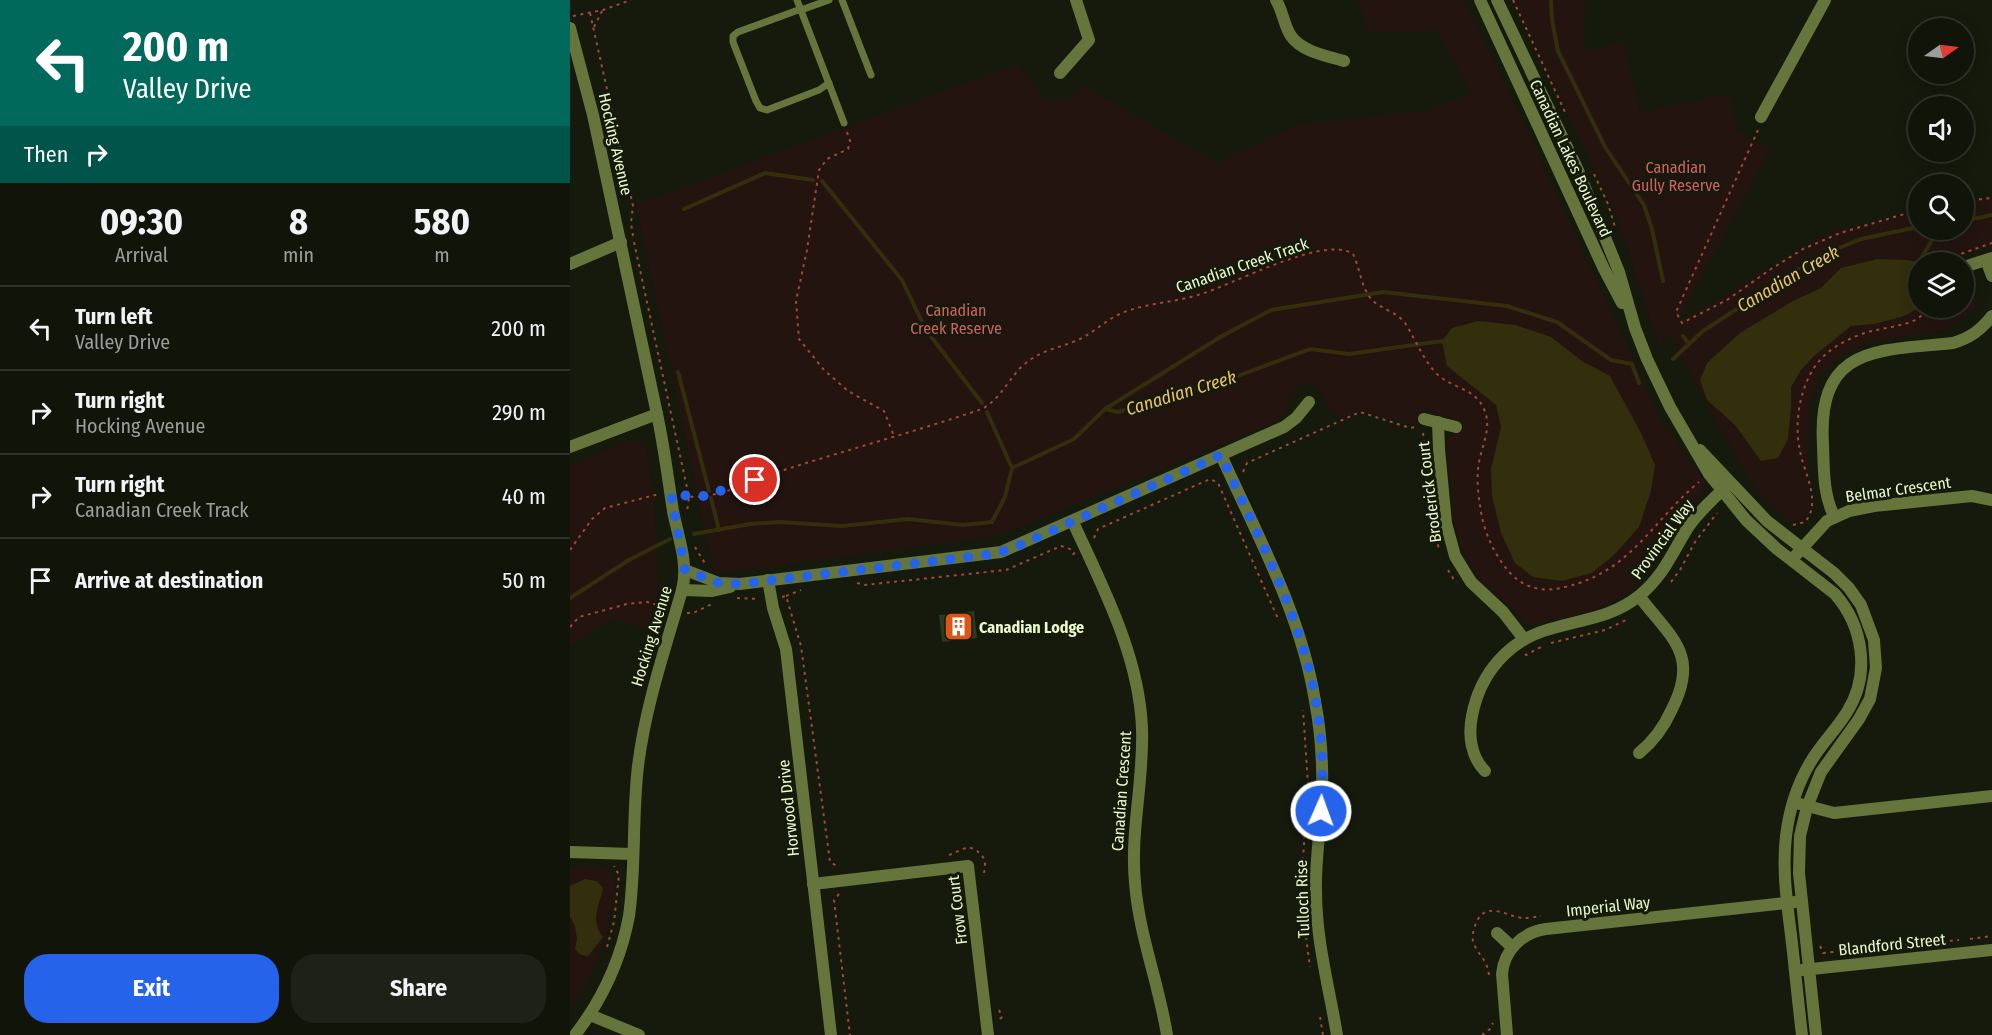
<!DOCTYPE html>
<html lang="en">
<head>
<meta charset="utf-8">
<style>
  :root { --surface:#101409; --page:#1e2117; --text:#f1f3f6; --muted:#9c9e9c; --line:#30332a; --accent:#2563eb }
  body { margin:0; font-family:"Fira Sans Condensed",sans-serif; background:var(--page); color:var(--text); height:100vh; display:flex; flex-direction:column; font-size:22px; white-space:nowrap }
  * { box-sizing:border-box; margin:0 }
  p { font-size:20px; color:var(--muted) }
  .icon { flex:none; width:33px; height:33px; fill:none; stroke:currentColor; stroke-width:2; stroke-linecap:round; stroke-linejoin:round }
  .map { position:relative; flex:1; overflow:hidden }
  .panel { display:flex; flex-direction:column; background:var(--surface); width:570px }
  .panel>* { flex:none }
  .banner { background:#00695c; color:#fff; overflow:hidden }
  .needle { width:39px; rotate:76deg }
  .fabs { position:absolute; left:1338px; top:18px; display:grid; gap:12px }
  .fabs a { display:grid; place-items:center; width:66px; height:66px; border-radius:50%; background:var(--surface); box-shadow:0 3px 15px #0003,0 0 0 2px var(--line); font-size:30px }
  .pin { position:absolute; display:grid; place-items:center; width:51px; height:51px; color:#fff; margin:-26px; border:3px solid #fff; border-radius:50%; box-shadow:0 2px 6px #0007 }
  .me { position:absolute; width:66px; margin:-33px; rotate:2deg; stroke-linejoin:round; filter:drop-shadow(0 0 4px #0008) }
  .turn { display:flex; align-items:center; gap:21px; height:126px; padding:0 24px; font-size:27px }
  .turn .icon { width:78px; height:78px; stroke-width:2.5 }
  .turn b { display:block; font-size:42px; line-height:51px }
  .then { display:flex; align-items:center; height:57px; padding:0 24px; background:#0003; gap:12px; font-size:22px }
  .eta { display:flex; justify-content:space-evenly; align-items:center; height:102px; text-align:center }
  .eta b { font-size:36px; font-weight:700; line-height:42px }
  .button { display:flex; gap:12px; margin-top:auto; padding:12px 24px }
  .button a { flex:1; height:69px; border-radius:24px; background:var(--accent); color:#fff; font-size:24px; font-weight:700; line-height:69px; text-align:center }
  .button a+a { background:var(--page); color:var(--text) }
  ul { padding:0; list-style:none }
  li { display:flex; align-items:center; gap:18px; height:84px; padding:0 24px; border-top:2px solid var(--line) }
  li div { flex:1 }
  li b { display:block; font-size:22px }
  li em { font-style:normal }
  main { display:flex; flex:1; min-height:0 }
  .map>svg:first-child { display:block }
</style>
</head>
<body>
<main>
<section class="panel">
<div class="banner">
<div class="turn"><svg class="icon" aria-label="left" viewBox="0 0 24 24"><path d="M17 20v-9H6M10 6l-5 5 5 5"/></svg><div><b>200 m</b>Valley Drive</div></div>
<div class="then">Then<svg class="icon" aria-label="right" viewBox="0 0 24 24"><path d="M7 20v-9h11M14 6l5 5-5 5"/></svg></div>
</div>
<div class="eta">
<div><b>09:30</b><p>Arrival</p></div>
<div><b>8</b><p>min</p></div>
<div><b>580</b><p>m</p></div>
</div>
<ul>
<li><svg class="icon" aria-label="left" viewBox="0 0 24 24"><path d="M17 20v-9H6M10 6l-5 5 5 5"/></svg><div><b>Turn left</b><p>Valley Drive</p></div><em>200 m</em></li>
<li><svg class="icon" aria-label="right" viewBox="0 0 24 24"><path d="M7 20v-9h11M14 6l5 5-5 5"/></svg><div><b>Turn right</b><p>Hocking Avenue</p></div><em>290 m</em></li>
<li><svg class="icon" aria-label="right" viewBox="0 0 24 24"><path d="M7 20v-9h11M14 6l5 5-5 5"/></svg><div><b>Turn right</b><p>Canadian Creek Track</p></div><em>40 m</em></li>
<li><svg class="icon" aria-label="arrive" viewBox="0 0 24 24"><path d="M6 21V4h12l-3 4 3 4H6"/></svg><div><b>Arrive at destination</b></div><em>50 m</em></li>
</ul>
<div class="button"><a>Exit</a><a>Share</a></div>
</section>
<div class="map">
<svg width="1422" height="1035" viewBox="0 0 1422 1035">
  <rect width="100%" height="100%" fill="#151a0c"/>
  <g fill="#231410" fill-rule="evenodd">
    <path d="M787,0H894L958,133L1091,420L1135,482C1132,502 1122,505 1111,520C1086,559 1070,596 1022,611C1002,617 982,619 963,625L955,624L938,604L908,577L895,558L888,538L884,519L876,444L878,436L889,434L892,421L853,408L850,425L789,411L771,419L757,407C758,389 735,373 722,392C717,399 719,408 715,415L707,422L431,535L144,574L66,205L448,64L476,100L502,98L512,85L648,163L728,125L856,111L902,93L866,31L799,33Z"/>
    <path d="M943,0H1015L1014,51L1054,42L1070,112L1160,94L1167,131L1200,150L1107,323L1265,230L1348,213V230H1394V204L1422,198V246L1393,255L1402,284L1406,310L1371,332L1303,341L1275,353L1251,374L1240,403L1238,457L1240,510L1235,520L1231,523H1222L1191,495L1177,476L1100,336L1089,346L1046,215ZM1348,262H1394V308H1348Z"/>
    <path d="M64,440L76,448L83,490L89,591L77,629L41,618L0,647V465Z"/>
    <path d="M14,866L34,867L46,879L35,941L18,980L0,1011V867Z"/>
  </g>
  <g fill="#332e0c">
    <path d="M1307,259L1335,260L1350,262H1348L1350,308L1331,317L1304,324L1281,326L1244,356L1231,370L1221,387V408L1218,439L1208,458L1191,461L1165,425L1137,400L1130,380L1137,363L1170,333L1223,301L1251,288L1271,268Z"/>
    <path d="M908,321L946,325L981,337L1012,361L1040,376L1071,433L1085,465L1081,491L1069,527L1045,554L1022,573L992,581L963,577L945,563L931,533L922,496L921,469L931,427L926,405L877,366L872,341L882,328Z"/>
    <path d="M15,879L27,881L33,888C29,907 20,920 33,937L18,956L11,955L5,949L7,939L5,926L0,917V886Z"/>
  </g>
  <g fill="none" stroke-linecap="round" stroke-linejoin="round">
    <g stroke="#332e0c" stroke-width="4">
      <path d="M981,0L982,20L988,51L1035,147L1074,205L1082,229L1093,281"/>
      <path d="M252,181L332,280L356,330L412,403"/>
      <path d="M114,209L195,173L243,180"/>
      <path d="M1394,221L1422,215"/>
      <path d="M1349,262L1368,230"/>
      <path d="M1113,336L1119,344"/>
      <path d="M1103,359L1133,331L1249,256L1291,239L1348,227"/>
      <path d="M108,372L139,491"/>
      <path d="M535,409L652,336L701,310L813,292L937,306L987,322L1041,360L1062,364L1069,383"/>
      <path d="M417,412L442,468"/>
      <path d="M141,498L149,530"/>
      <path d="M124,534L180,524L209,522L272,526L338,519L393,525L422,522L435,497L442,468L504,439L535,409L548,412L665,377L740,349L779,354L872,341L875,343"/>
      <path d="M0,598L59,560L100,539"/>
    </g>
  </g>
  <path fill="#2c391a" d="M404,611L407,638L372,642L369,615Z"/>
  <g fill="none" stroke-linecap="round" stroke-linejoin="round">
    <g stroke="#a14938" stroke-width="2" stroke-dasharray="3 4.5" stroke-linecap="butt">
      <path d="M943,0L995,112"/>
      <path d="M20,13L63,206L61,223L63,236"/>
      <path d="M3,16L33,10L61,0"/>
      <path d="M24,27L32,11"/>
      <path d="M1188,130L1106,312L1112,323L1157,300L1201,269L1233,249L1270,233L1348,210"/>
      <path d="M277,132L280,141L278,149L257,159L249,170L237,250L226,301L229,339L254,370L278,391L314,411L324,436"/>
      <path d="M1024,174L1038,204L1045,227"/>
      <path d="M1394,201L1422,198"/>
      <path d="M64,242L119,497L117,512"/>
      <path d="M1379,262L1388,255L1422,243"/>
      <path d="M853,433L858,472"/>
      <path d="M673,472L677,463L790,412L840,428L846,427"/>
      <path d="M113,496C146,501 183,480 214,470C280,449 347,431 412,409C433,398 441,372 460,360C475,349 493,347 510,339C526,331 539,317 557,311C580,303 605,302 628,295C661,286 754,234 783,254C790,268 791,288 802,300C811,309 827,312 835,323C846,340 852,358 866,373C879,387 904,388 913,407C924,428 910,447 908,469C907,480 908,494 910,505C913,531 924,555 941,574C957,590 975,592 995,587C1061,572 1081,522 1129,482"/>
      <path d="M1223,525L1235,522C1252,502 1234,473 1230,451C1223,420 1231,375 1257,353C1268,344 1284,336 1298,332C1313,328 1328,327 1343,321C1349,318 1356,312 1362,308"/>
      <path d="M866,537L869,549"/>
      <path d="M524,538L528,529L640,479L648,483L709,621"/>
      <path d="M125,547L136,565"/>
      <path d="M0,550L22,519L35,508L89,494"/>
      <path d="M878,570L886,583"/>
      <path d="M1101,582L1110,570L1125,542L1147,513"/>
      <path d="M287,583L294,585L436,570L491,546L500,549L503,554L505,553"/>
      <path d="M216,596L231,590"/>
      <path d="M212,597L216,596L231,646L260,862L269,867"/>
      <path d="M167,598L189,599"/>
      <path d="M117,613H123L142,604"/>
      <path d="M0,627L9,617L57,604L77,602L88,605"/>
      <path d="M981,643L1035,630L1056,620"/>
      <path d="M955,654L956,655L973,646"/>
      <path d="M379,855L398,847C414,852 418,861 413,876"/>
      <path d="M732,875L738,784L733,710"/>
      <path d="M269,894L264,900L280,1035"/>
      <path d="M736,937L740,967"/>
      <path d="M1400,939L1422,936"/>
      <path d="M1250,946L1253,953L1389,940"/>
      <path d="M37,947L44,922L49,875L44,866"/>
      <path d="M919,975C917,958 907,955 903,941C902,935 904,928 906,923C916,900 936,916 952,918C958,918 965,917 971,916"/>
      <path d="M429,1010L432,1017L429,1020"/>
      <path d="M750,1017L753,1035"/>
      <path d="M912,1035L920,1029L923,1023"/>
    </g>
    <g stroke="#66753c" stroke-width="7">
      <path d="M227,0L274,123"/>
      <path d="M272,0L301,75"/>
      <path d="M231,9L168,32L163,36V42L186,101L190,108L197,110L249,90L259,83"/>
      <path d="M231,10L259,0"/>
    </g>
    <g stroke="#66753c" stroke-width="12">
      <path d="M706,0C713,11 714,26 721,36C732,52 758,56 774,61"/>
      <path d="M910,0L1034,269L1052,303"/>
      <path d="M927,0L1007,168L1049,272L1065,328L1077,359L1100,407L1139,474L1176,520L1207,549L1265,594C1293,626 1301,674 1277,712C1266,730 1251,744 1240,763C1227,785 1219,811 1216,836C1212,869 1217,903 1221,935C1225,969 1228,1002 1232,1035"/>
      <path d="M0,28L23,115L87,414C94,446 98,479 103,511C108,537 119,564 112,590C95,650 76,703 68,766C62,816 66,867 59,916C51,959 32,1000 5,1035"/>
      <path d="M490,73L519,40L506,0"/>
      <path d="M1191,117L1255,0"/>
      <path d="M1416,260L1422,276"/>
      <path d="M0,264L51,242"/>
      <path d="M1400,265L1422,258"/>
      <path d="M854,419L886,427"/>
      <path d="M868,422L869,449L876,523L885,556L901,582L933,612L954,639"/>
      <path d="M0,447L87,414"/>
      <path d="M1130,450L1197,521L1264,573L1279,588L1291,605L1304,640L1306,668L1300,699L1289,719L1251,772L1237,807L1230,836L1229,873L1246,1035"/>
      <path d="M651,455C687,535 731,614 745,701C751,732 753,764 752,796C751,828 745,859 746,891C746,940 759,987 767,1035"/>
      <path d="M1264,516C1253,494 1254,470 1253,445C1247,345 1307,351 1383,343C1400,338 1411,330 1422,316"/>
      <path d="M503,522C533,588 569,655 572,728C574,781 560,831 565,883C569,935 589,984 597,1035"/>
      <path d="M1226,555L1257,521L1279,511L1304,506L1402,496L1422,500"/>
      <path d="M115,570L149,583L170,584L431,552L714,427L726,418L739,402"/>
      <path d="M198,580L203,608L216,649L261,1035"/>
      <path d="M112,590L142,591L160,587"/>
      <path d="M1069,596C1101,638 1130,654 1102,709C1094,727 1084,741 1069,753"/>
      <path d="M915,771C901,757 898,735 902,716C910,673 939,640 980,629C1013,619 1041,618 1069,596C1094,575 1101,555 1117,529C1127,513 1143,499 1157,486"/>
      <path d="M1230,804L1264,813L1422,796"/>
      <path d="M0,852L63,854"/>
      <path d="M243,884L398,866L418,1035"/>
      <path d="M927,933L942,947"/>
      <path d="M1232,970L1422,950"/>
      <path d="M20,1015L69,1035"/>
      <path d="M937,1035L932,974C934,950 953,932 976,929L1225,902"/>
    </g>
  </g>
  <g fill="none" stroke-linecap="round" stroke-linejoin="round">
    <path stroke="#2563eb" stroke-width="10" stroke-dasharray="0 18" d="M185,480L134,496L101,495L115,570L149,583L170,584L425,554L448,546L651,455C681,522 718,591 737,662C750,709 755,762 751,811"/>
  </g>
  <defs>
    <symbol id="building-square" viewBox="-11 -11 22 22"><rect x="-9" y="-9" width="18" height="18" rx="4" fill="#da5616" stroke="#151a0c"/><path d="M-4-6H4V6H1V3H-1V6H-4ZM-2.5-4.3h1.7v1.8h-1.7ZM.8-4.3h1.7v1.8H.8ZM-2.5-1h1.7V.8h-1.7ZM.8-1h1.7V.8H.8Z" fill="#fff"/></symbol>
  </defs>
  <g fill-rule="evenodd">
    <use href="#building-square" x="372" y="610" width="33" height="33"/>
  </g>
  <g text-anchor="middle" stroke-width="6" stroke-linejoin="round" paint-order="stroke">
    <g font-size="16" fill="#eafacb" stroke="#151a0c">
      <text transform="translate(46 144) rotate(77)" y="6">Hocking Avenue</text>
      <text transform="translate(1001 158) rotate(65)" y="6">Canadian Lakes Boulevard</text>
      <text transform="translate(672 265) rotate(-19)" y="6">Canadian Creek Track</text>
      <text transform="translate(1328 489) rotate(-8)" y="6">Belmar Crescent</text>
      <text transform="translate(859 492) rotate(-97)" y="6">Broderick Court</text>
      <text transform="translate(1092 539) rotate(-54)" y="6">Provincial Way</text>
      <text transform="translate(81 636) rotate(-73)" y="6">Hocking Avenue</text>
      <text transform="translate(551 791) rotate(-86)" y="6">Canadian Crescent</text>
      <text transform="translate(218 808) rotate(-96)" y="6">Horwood Drive</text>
      <text transform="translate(732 899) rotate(-92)" y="6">Tulloch Rise</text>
      <text transform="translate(1038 906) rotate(-6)" y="6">Imperial Way</text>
      <text transform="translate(387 910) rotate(-97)" y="6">Frow Court</text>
      <text transform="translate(1322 944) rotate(-6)" y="6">Blandford Street</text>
    </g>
    <g font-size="16" fill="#d16063" stroke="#151a0c">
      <text x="1106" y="173">Canadian<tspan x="1106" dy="18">Gully Reserve</tspan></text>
      <text x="386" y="316">Canadian<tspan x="386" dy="18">Creek Reserve</tspan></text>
    </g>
    <g font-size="16" font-weight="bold" fill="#eafacb" stroke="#151a0c" text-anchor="start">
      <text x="409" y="633">Canadian Lodge</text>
    </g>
    <g font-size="18" font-style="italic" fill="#efc363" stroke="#151a0c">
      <text transform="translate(1218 279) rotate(-30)" y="6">Canadian Creek</text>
      <text transform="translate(611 393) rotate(-17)" y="6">Canadian Creek</text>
    </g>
  </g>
</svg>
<div class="fabs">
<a><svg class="needle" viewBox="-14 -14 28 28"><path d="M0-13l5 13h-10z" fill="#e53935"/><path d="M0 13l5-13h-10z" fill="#9c9e9c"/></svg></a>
<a><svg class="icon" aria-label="sound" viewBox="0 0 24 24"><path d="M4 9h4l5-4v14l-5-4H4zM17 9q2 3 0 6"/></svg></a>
<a><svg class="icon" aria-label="search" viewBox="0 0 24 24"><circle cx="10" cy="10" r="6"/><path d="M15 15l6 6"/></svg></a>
<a><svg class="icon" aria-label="layers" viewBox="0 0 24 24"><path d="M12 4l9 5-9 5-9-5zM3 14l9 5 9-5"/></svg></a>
</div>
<div class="pin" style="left:185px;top:480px;background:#d93025"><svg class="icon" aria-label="arrive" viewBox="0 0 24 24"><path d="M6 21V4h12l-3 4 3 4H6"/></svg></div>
<svg class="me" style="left:751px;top:811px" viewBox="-20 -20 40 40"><circle r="17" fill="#2563eb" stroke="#fff" stroke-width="3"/><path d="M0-11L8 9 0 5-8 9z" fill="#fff"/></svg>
</div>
</main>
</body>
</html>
